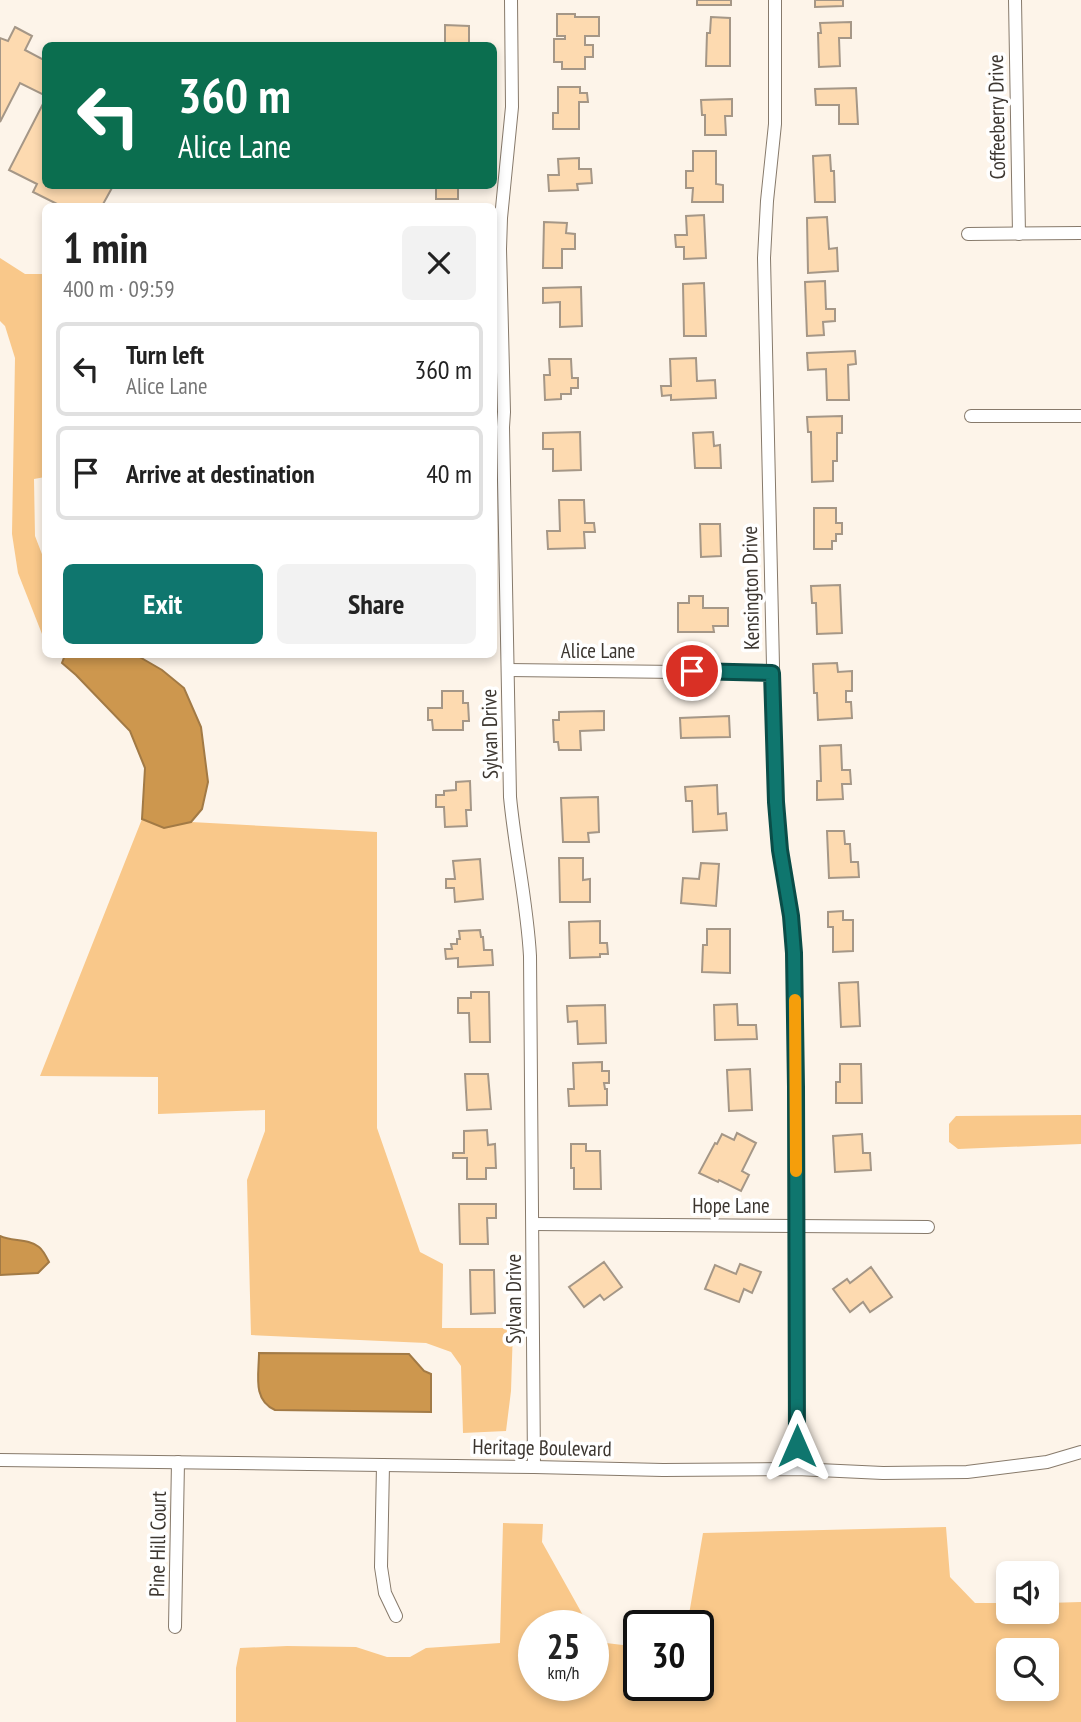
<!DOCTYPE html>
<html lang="en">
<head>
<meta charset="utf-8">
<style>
  :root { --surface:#fff; --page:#f2f2f2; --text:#222; --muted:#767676; --line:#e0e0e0; --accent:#0f766e }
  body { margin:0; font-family:"PT Sans Narrow",sans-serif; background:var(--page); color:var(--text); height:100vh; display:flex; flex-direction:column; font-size:26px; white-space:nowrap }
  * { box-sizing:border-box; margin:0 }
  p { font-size:23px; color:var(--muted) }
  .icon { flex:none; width:38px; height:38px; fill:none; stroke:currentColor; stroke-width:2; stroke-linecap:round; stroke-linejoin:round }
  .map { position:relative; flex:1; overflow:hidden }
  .sheet { position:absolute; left:42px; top:203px; width:455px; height:455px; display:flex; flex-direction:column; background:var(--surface); border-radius:10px; box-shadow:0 4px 10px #0003 }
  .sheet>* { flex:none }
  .top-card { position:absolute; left:42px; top:42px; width:455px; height:147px; border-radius:10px; box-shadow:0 4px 10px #0003; background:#0b6e4f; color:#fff; overflow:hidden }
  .buttons { position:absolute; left:996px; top:1561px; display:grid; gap:14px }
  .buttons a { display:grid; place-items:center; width:63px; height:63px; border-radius:10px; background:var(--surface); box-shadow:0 4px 10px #0003; font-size:35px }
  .speed { position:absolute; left:518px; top:1610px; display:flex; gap:14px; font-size:35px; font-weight:700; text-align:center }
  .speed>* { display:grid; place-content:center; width:91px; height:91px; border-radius:50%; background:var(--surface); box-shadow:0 4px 10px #0003; line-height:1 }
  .speed small { font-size:18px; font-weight:400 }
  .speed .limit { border:4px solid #111; border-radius:10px; background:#fff; color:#111 }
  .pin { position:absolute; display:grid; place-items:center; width:60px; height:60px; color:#fff; margin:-30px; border:4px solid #fff; border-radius:50%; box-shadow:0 2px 7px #0007 }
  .me { position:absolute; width:77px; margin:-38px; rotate:0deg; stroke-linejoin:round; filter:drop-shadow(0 0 5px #0008) }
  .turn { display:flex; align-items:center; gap:24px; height:147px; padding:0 21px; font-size:32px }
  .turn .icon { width:91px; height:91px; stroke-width:2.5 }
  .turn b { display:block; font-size:49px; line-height:60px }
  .round { display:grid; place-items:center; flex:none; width:74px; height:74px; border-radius:10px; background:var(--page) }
  .summary { display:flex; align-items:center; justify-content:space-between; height:119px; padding:0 21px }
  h1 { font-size:42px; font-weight:700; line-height:52px }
  .action { display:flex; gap:14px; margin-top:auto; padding:14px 21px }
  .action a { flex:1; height:80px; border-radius:10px; background:var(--accent); color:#fff; font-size:28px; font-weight:700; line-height:80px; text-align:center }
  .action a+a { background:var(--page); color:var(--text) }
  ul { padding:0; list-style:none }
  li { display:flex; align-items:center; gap:21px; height:94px; margin:0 14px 10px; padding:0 7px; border:4px solid var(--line); border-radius:10px }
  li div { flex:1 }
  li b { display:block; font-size:26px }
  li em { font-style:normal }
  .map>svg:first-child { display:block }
</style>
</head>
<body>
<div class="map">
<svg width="1081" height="1722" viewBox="0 0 1081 1722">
  <rect width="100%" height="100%" fill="#fdf4e9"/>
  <g fill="#f9c88a" fill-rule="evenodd">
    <path d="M0,258L25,274H45V477L34,479L35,536L45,562L46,629L42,634L18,573L12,534L15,358L5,326L0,321Z"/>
    <path d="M142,819L164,828L191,822L377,832V1128L420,1252L443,1264L442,1328H513L511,1391L506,1431L463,1433L461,1366L451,1352L426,1343L251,1335L247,1180L265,1131V1110L158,1114V1077L40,1076Z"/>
    <path d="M1081,1115V1144L958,1149L949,1142V1124L956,1116Z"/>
    <path d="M503,1523L543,1524L542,1542L589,1626H534V1685H593V1633L598,1642L639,1647V1685H698V1626H687L703,1533L946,1527L950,1577L975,1603H1008V1612H1046L1047,1603L1081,1602V1722H236V1668L240,1648L287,1646L356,1647L387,1657H410L426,1648L500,1643ZM1046,1650V1689H1008V1650Z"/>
  </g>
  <g fill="#cd974e" stroke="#a27a45" stroke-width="2">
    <path d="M65,655H136L162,670L184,688L201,727L208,782L202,809L191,822L164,828L142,819L145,768L130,731L76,675L62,663Z"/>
    <path d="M0,1236C12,1242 28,1238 39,1247C43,1250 47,1258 49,1262L38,1273L0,1275Z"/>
    <path d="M259,1353L409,1354L424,1371L431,1374V1412L275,1410C252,1400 259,1374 259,1353Z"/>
  </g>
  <g fill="#fddab0" stroke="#a59787" stroke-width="2">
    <rect x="697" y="0" width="34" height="5"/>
    <path d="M815,0H843V6L815,7Z"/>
    <path d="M557,14H575V17H599V36H585V45H593V57H585V69H562V62H554V39H565V36H557Z"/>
    <path d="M711,17L730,18V66H706L707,33H710Z"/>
    <path d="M851,22V38H839L840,66L819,67L818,33H821L820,23Z"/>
    <path d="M445,25L469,26V46H445Z"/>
    <path d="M15,27L32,36L25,50L46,61V96L20,83L0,122V38L8,41Z"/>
    <path d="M558,87H580V93H587L588,102H579V129H553V113H558Z"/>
    <path d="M856,88L858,124H839V105H816L815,89Z"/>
    <path d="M46,98V186H113L102,206H61L33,192L37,184L9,170Z"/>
    <path d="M732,99V116H725L726,135H705V115H702L701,100Z"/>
    <path d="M693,151H716V184L723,185V202H692L693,188H686V171H693Z"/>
    <path d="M830,155L831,171H834L835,202H815L813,156Z"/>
    <path d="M579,158V169H591L592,183L577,184L578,190L549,191L548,175H559L558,159Z"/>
    <rect x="436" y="186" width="22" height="13"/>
    <path d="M704,215L706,258L684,259V247H676L675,235H687L686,216Z"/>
    <path d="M827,217L829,249L837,248L838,271L808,273L807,218Z"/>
    <path d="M544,222L567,223L566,233L575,234V249H562V268H543Z"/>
    <path d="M825,281L826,309H835V321L823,322L824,335L807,336L805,282Z"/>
    <path d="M704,283L706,336H684L683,284Z"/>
    <path d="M581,287L582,326L560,327V302L543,303V288Z"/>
    <path d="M855,351L856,364L848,365L849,400H827L826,369L808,370L807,353Z"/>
    <path d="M696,358L697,381L715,380L716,398L671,400V395L662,396L661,386H671L670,359Z"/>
    <path d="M549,359H571L572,378H578V388H571V394H561V399L545,400L544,375H550Z"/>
    <path d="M842,416V433H837V461H833V481L812,482L811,432H808L807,417Z"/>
    <path d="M580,432L581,470L553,471V449H543V433Z"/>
    <path d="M713,432L714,446L720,445L721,468H695L693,433Z"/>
    <path d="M559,500H584L585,523H594L595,532H584L585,548L548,549L547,531H560Z"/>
    <path d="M814,508H836V523H842V534H836V541H832V549H814Z"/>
    <path d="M700,524H720L721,556L701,557Z"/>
    <path d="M840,585L842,633L817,634L816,603H812L811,586Z"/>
    <path d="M689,596H703V608H728V626H713L714,632H678V603H689Z"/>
    <path d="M837,663L838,672L852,671V691H846V702H851L852,718L818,720L817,693H814L813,664Z"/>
    <path d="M442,691H463V703H468L469,721H463V730H433L432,720H428V708H442Z"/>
    <path d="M604,711V730L580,731L581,750H559L558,742H554L553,720H559V712Z"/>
    <path d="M729,716L730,737L681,738L680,718Z"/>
    <path d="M841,745L842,770H850L851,784H842L843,799L817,800V781H821L820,746Z"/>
    <path d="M470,781L471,810H466L467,826L445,827L444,807H436V795H444V791L456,790V782Z"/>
    <path d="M717,785L718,814L726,813L727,830L693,832L692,801H686L685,787Z"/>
    <path d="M598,797L599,832L588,833L589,842H563L561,798Z"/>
    <path d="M827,831H844L845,844H850L851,862H858L859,877L829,878Z"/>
    <path d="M559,858H583V880L590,879V902H560Z"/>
    <path d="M480,859L483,899L455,902L454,888H446V879H455L453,861Z"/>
    <path d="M701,863L719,864L716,906L681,903L683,878L699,879Z"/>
    <path d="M843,911V920H853V951L833,952V927H828V912Z"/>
    <path d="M600,921V943H607L608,954H600V957L570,958L569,922Z"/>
    <path d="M707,929H730V973L702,972L703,945H707Z"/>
    <path d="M480,930L481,937H483L484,950H492L493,965L458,967V958L446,959L445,949H452L451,944H457V939H460L459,931Z"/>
    <path d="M858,982L860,1026L841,1027L839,983Z"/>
    <path d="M471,992H489L490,1042H470L469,1013H458V998H471Z"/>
    <path d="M737,1004L738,1025H756L757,1039L715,1040L714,1005Z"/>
    <path d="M605,1005L606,1043L578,1044L577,1021L568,1022L567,1006Z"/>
    <path d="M602,1062V1071H609V1083H604L605,1089H607V1105L569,1106L568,1089H574L573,1063Z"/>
    <path d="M840,1064H861L862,1103H836V1082H840Z"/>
    <path d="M750,1069L752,1110L729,1111L727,1070Z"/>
    <path d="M465,1074H488L491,1109L467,1110Z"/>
    <path d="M487,1130L488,1145L495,1144L496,1168H486V1179H467V1158H453V1153H464V1131Z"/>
    <path d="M737,1133L756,1143L742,1171L749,1175L741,1191L719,1180L718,1182L699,1173L715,1143L717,1144L722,1134L734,1140Z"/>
    <path d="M862,1134L863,1153H870L871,1170L835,1172L833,1136Z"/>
    <path d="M571,1144H586V1151H600L601,1189H574V1168H571Z"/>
    <path d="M459,1204H496V1218H487L488,1244H460Z"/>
    <path d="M604,1262L622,1287L604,1300L600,1295L584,1307L569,1287Z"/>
    <path d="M740,1264L761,1272L752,1293L744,1289L739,1302L705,1289L715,1265L736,1274Z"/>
    <path d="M871,1267L892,1297L870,1312L863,1302L850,1312L833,1289L847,1279L850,1283Z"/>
    <path d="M470,1270H494L495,1313L471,1314Z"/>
  </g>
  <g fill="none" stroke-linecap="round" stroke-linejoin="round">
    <defs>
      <g id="minor">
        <path d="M511,0L512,107L501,218L500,249L504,412L503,427L510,797C515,850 527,902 530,956L534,1467"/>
        <path d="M775,0V124L767,201L764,258L776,802L780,850L791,916L794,953L797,1101V1469"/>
        <path d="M1015,0L1019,234"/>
        <path d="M968,234L1081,233"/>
        <path d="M971,416H1081"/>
        <path d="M508,670L772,673"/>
        <path d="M533,1224L928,1227"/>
        <path d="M0,1460L534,1467L663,1470L797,1469L883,1473L967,1472L1047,1462L1081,1452"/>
        <path d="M383,1465L381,1567L385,1593L396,1616"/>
        <path d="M175,1627L178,1462"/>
      </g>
    </defs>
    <use href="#minor" stroke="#877a6b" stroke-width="14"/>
    <use href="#minor" stroke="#fff" stroke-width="12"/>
  </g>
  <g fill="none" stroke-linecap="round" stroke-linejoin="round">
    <defs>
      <path id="route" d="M692,671L772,673L776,802L780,850L791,916L794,953L796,1087L797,1446"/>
    </defs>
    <use href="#route" stroke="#0a4d48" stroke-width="18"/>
    <use href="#route" stroke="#0f766e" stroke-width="12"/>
    <path stroke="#f59e0b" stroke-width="12" d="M795,1000L796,1171"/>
  </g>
  <g text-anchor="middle" stroke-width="7" stroke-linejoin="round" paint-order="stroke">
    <g font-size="21" fill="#3c3630" stroke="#fff">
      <text transform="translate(997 117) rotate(-91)" y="7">Coffeeberry Drive</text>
      <text transform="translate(751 588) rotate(-91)" y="7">Kensington Drive</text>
      <text x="598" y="658">Alice Lane</text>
      <text transform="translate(490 734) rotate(-91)" y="7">Sylvan Drive</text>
      <text x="731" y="1213">Hope Lane</text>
      <text transform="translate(514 1299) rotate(-90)" y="7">Sylvan Drive</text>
      <text transform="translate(542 1448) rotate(1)" y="7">Heritage Boulevard</text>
      <text transform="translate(158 1544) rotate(-89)" y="7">Pine Hill Court</text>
    </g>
  </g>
</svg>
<div class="buttons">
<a><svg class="icon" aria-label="sound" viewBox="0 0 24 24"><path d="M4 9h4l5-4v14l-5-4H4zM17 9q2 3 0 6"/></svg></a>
<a><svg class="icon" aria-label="search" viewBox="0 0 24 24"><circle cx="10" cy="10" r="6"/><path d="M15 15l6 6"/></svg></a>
</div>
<div class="speed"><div>25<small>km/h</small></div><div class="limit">30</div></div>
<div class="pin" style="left:692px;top:671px;background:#d93025"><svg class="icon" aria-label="arrive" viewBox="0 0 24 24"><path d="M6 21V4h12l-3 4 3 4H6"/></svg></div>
<svg class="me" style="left:797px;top:1446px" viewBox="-20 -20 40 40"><path d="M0-17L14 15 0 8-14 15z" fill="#0f766e" stroke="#fff" stroke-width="4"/></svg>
<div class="top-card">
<div class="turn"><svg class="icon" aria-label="left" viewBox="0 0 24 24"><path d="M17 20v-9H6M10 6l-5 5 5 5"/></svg><div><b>360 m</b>Alice Lane</div></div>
</div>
<section class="sheet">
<div class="summary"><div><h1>1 min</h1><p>400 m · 09:59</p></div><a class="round"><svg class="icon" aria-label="close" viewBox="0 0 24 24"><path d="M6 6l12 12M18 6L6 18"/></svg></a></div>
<ul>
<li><svg class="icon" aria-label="left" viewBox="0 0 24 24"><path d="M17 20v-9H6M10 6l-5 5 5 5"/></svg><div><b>Turn left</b><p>Alice Lane</p></div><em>360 m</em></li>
<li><svg class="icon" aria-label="arrive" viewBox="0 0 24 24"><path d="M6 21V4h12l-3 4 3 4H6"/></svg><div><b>Arrive at destination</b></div><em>40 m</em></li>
</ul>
<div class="action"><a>Exit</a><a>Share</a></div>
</section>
</div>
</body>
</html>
